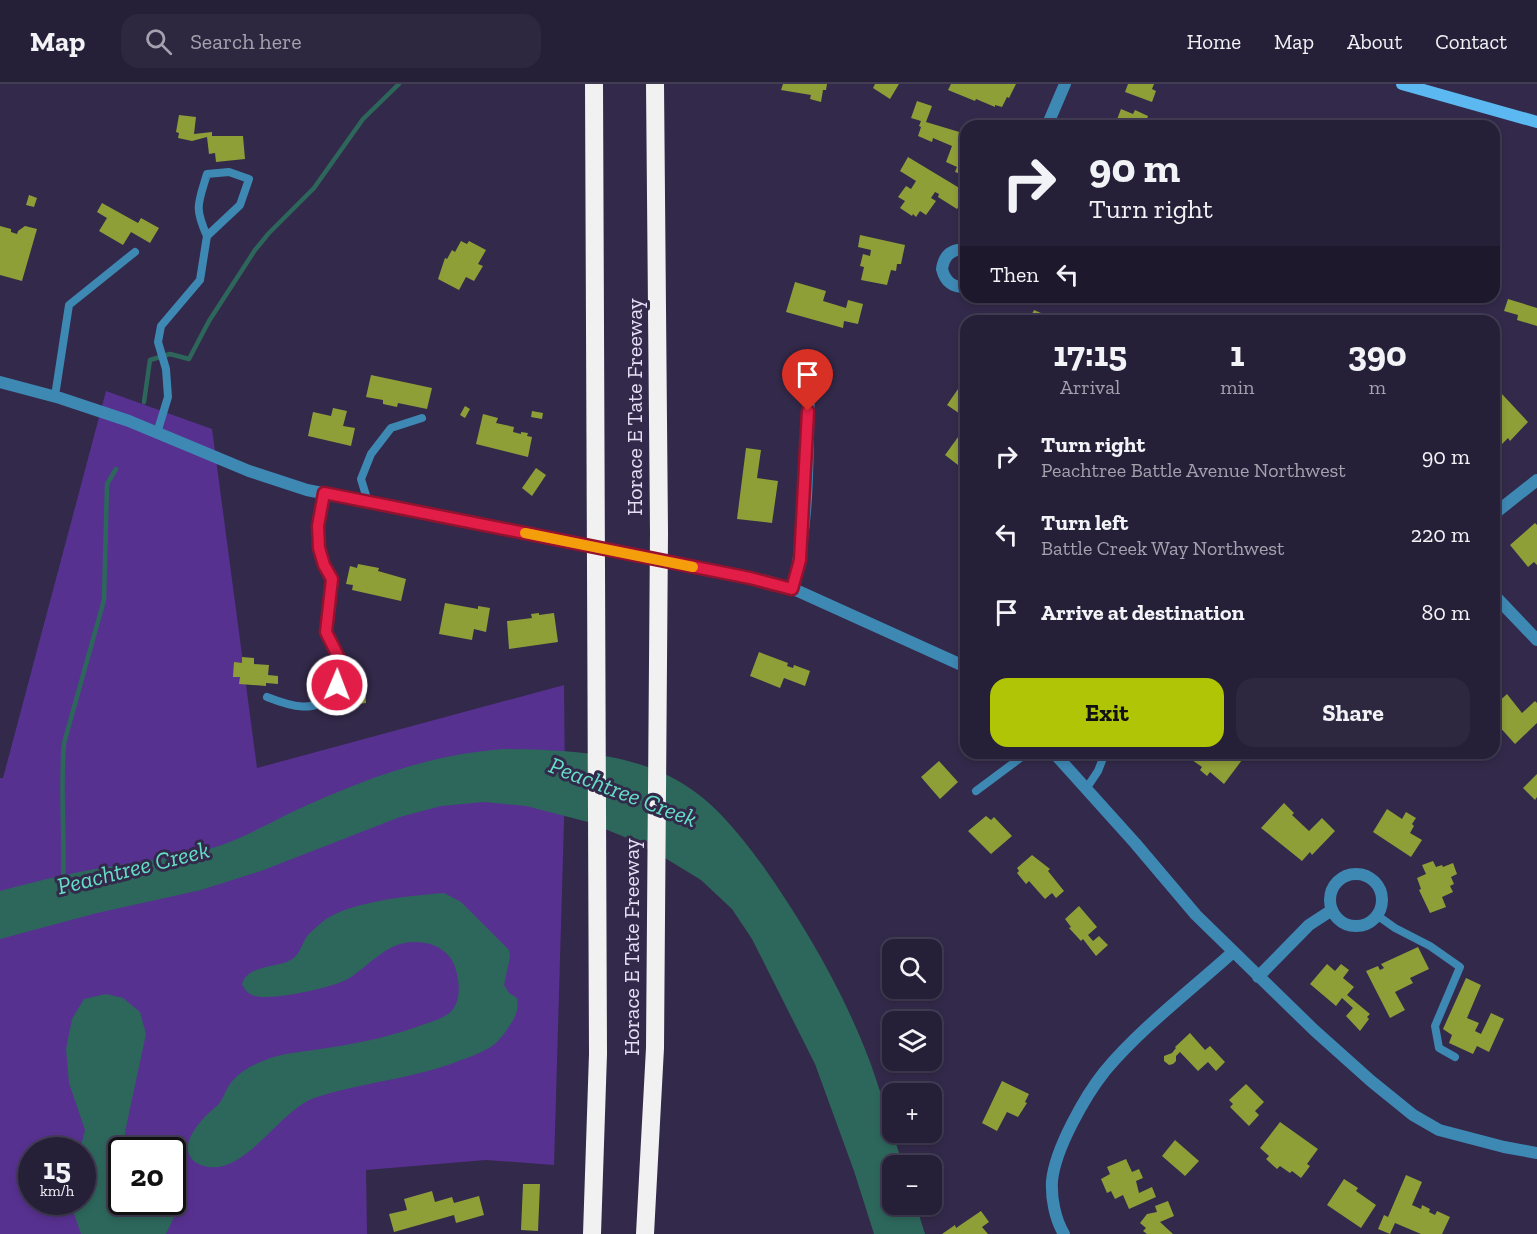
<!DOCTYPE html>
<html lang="en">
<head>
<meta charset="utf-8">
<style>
  :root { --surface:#261f38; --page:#2e2740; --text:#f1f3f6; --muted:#a4a2ae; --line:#423d53; --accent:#afc506 }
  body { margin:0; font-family:"Zilla Slab",serif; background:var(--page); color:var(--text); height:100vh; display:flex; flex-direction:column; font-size:22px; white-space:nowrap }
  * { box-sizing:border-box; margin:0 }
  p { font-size:20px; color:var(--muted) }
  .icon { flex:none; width:33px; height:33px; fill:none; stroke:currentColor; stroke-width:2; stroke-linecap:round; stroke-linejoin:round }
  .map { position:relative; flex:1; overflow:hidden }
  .drawer { position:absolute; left:960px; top:231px; width:540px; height:444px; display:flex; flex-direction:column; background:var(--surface); border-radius:18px; box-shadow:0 3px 9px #0003,0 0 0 2px var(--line) }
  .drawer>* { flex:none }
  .hud { position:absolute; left:960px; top:36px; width:540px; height:183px; border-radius:18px; box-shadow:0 3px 9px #0003,0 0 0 2px var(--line); background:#261f38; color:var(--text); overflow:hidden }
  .tools { position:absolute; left:882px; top:855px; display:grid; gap:12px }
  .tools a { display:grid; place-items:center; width:60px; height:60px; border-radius:12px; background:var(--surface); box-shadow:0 3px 9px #0003,0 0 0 2px var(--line); font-size:30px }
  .speed { position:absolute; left:18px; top:1053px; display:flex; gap:12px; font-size:30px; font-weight:700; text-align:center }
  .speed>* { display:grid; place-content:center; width:78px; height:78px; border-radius:50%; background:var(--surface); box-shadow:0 3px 9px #0003,0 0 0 2px var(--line); line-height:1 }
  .speed small { font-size:15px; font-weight:400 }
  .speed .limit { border:3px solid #111; border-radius:9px; background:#fff; color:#111 }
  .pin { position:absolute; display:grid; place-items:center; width:51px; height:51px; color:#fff; margin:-62px -26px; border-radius:50% 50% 50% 0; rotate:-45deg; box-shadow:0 0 6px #0007 }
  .pin .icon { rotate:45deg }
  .me { position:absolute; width:66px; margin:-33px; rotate:1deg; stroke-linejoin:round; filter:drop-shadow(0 0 4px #0008) }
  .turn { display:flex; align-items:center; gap:21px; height:126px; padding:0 30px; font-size:27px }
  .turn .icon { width:78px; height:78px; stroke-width:2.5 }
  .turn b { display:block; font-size:42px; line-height:51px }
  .then { display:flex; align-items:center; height:57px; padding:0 30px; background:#0003; gap:12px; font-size:22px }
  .eta { display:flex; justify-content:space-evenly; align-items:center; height:102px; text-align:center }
  .eta b { font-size:36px; font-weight:700; line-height:42px }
  .cta { display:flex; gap:12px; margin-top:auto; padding:12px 30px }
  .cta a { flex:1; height:69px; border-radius:18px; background:var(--accent); color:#111; font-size:24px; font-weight:700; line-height:69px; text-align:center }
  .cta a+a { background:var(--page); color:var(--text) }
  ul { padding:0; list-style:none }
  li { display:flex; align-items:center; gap:18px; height:78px; padding:0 30px }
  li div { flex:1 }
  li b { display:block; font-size:22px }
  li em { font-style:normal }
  header { display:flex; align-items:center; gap:36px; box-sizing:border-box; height:84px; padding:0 30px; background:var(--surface); border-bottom:2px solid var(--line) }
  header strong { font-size:28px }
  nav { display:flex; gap:33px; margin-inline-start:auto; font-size:21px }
  .search { width:420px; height:54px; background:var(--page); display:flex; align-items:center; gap:15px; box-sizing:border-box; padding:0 21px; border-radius:18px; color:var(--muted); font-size:22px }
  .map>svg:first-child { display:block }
</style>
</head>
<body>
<header>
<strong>Map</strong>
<div class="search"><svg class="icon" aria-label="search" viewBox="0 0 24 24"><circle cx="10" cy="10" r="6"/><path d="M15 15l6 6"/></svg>Search here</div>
<nav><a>Home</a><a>Map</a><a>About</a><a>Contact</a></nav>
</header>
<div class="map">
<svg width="1537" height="1150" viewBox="0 0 1537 1150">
  <rect width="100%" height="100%" fill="#33294a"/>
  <path fill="#573190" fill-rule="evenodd" d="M106,307L212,345L257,684L564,601L565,703L554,1081L486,1076L366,1086L367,1150H0V694H3ZM32,1066H82V1118H32ZM122,1066H172V1118H122Z"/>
  <g fill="#2d675b">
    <path d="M504,665C559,666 618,667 669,692C710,712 736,746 763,782C803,839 839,900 865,965C880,1002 890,1043 903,1081L892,1082V1120L916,1121L925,1150H874L854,1087L815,980L752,855L732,825L701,796L665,774L627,754L588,738L526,722L484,718L441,722L400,733L261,787L201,806L97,829L0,855V807C40,796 79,787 120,781C150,776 180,773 209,765C237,757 262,743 288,730C359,697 425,671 504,665Z"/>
    <path d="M444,809L461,818L509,866L510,873L504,901L509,909L517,914C519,925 516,932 510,941C506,947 502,953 497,958C488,966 473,972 461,976C414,995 362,998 314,1014C278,1027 242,1097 201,1081C195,1079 189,1074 188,1067C185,1052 206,1030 217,1022C223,1016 225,1007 230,1000C238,989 250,982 263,977C283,968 305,968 327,964C361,959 393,952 425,940C436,936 449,933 455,922C461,911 459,895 455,883C452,872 441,863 430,860C399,853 386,866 363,884C357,888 352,893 346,896C330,904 268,918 252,911C247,909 244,904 242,900C248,881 274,884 289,877C300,872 301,861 307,852C311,848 316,843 321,839C347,817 410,812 444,809Z"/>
    <path d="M106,910L123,914L140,928L146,950L125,1048V1066H122V1118L162,1119L174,1133L166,1150H81L70,1118H82V1066H80L85,1046L69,999L66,965L72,935L84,915Z"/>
  </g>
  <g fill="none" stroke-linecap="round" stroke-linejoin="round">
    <g stroke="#2d675b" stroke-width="4.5">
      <path d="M144,318L150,276L170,270L189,275L209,237L255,166L269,149L314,104L363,35L399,0"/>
      <path d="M63,797C65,751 60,705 64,659L104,516L107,400L116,385"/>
    </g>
  </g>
  <g fill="#8f9f38">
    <path d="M783,0H827L826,6H823L821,18L810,15L811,11L781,6Z"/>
    <path d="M875,0H899L890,15L873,4Z"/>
    <path d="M951,0H1016L1009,14L1007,13L1002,23L995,21V23L976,15L975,17L948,6Z"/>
    <path d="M1128,0H1154L1152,5L1156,7L1152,18L1125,8Z"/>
    <path d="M917,17L932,22L926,38L966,50V92L955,88L957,83L946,78L952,62L933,54L932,58L918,52L921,43L919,42L921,37L911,34Z"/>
    <path d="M1121,25L1133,30L1135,26L1148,32L1147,35L1158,40L1157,42H1118L1119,39L1116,38Z"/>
    <path d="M179,31L196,33L194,50L212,48V52H243L245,75L216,78L215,69L209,70L207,53L192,57L178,54L179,49L176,48Z"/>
    <path d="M908,73L966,108V112L957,125L938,113L939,110L935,108L931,114L936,117L926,131L920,127L916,133L913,130L912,132L900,124L905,117L898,113L906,102L911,105L916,97L900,87Z"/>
    <path d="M29,111L37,114L34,123L26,121Z"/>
    <path d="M102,119L138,139L141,134L159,144L150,159L131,148L123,161L99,147L107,134L97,128Z"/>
    <path d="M0,142L11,145V148L17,150L18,147L25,142L37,145L22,197L0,191Z"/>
    <path d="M860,151L905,161L901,180H897L896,187L891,186L887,201L861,196L864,183L860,182L863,170L870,172L871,166L858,163Z"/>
    <path d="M461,157L467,160L469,157L486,166L478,180L483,182L474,197L466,193L459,206L438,195L445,174L447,175L452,166L455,168Z"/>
    <path d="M795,198L826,207L823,217L846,224L848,216L863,220L858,240L844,237L843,244L786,228Z"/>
    <path d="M1508,215L1537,224V242L1517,236L1518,231L1504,227Z"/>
    <path d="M1034,226L1048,232L1047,235L1052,237H1017L1020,230L1030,234Z"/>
    <path d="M371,291L432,304L427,325L398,319L397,323L383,320V316L366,313Z"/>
    <path d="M958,305L966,311V334L947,321Z"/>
    <path d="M1501,309L1528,338L1510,357L1508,354L1501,361L1494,354V332L1499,327L1494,322V315Z"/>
    <path d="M465,322L470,325L465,334L460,331Z"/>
    <path d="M333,324L347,327L343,342L355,344L351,362L308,352L313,328L331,332Z"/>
    <path d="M532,327L543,329L542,335L531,333Z"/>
    <path d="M483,330L498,334L496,339L514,343L513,348L521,350V348L528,349L527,352L532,353L528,373L476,360Z"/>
    <path d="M966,342V377L963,375L958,381L945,371Z"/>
    <path d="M746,364L761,366L757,394L778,397L772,439L737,435Z"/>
    <path d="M536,384L546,391L532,412L522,404Z"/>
    <path d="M1535,439L1537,441V481L1534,478L1528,483L1510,461Z"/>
    <path d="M358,480L379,484L378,487L406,495L401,517L352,506L353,501L346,500L350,482L357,484Z"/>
    <path d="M445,519L478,525V522L490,524L486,548L474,545L472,556L439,550Z"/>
    <path d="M539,529V531L554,529L558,558L509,565L507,537L532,534L531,530Z"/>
    <path d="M759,568L788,579L787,582L793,584L794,581L810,587L805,602L784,594L780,604L750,592Z"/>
    <path d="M242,573L254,574V580L269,581L268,591L278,592V600L266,599V602L239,600L240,593H233L234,578L242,579Z"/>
    <path d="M1494,589L1502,598L1494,606Z"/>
    <path d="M365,608L366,619L348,621L346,610Z"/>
    <path d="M1507,610L1522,629L1535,617L1537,619V639L1515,660L1497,640L1494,643V622Z"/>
    <path d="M1197,669H1230L1233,671L1235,669H1242L1245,672L1224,700L1210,688L1207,692L1200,686L1202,683L1192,676Z"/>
    <path d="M939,677L958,698L940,715L921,693Z"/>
    <path d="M1537,690V713L1535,716L1523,704Z"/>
    <path d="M1284,719L1294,729L1292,731L1309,747L1322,734L1335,747L1312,771L1310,768L1302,777L1261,744Z"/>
    <path d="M1387,725L1402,735L1406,728L1416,734L1412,740L1414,742L1410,749L1422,756L1411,773L1373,748Z"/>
    <path d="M986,732L991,736L994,733L1012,752L991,770L968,747Z"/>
    <path d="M1032,771L1050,785L1048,787L1064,807L1056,814L1052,809L1045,815L1029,797L1026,800L1017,789L1019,787L1017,784Z"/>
    <path d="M1433,777L1436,783L1442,781L1443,783L1453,779L1457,790L1451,793L1454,800L1450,802L1453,808L1442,813L1446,823L1430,829L1419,806L1421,805L1417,794L1426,790L1422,781Z"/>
    <path d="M1079,822L1097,843L1088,851L1093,857L1099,852L1108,861L1096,872L1083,855L1081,857L1069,844L1071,843L1065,835Z"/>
    <path d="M1418,863L1429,885L1410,894L1413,899L1395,908L1405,926L1390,934L1366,887L1378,882L1380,886L1384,884L1381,880Z"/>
    <path d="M1327,880L1335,887L1341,880L1349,886L1343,894L1354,903L1347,911L1370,930L1367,933L1369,935L1360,947L1346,932L1353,924L1342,914L1336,922L1310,900Z"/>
    <path d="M1466,894L1481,901L1467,934L1479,939L1475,947L1481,950L1491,929L1504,935L1489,968L1477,962L1473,970L1449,959L1452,951L1443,945Z"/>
    <path d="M1190,949L1205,966L1210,962L1225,978L1216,987L1208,978L1198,987L1180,968L1176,972V977L1173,980L1169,981L1164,977V972L1172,969L1176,964L1175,963Z"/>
    <path d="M1002,997L1029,1010L1025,1018L1027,1019L1018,1033L1007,1028L997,1047L982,1039Z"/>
    <path d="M1246,1000L1264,1018L1255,1027L1259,1031L1249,1042L1230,1023L1233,1020L1229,1016Z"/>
    <path d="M1280,1038L1318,1065L1307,1080L1310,1082L1301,1094L1292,1087L1290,1089L1280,1082L1277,1085L1266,1075L1269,1072L1260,1064Z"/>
    <path d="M1175,1056L1199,1077L1185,1092L1162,1072Z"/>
    <path d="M1126,1075L1132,1088L1139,1085L1143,1094L1136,1097L1139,1109L1152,1103L1156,1113L1129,1125L1123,1111L1115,1115L1111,1107L1107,1109L1101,1095L1110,1090L1107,1083Z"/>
    <path d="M1406,1091L1422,1098L1412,1121L1421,1125L1422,1121L1430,1125L1429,1128L1435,1131L1437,1127L1450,1133L1442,1150H1421L1395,1139L1390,1150L1378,1145L1384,1131L1388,1133Z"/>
    <path d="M1344,1095L1358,1104L1356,1107L1376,1121L1361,1144L1327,1121Z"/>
    <path d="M523,1100H540L538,1147L521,1146Z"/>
    <path d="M432,1107L435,1118L452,1113L454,1119L479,1112L484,1131L456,1139L454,1131L394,1148L389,1130L407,1126L404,1115Z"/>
    <path d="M1168,1117L1174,1132L1160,1138L1173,1150H1147L1143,1147L1146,1144L1140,1139L1147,1130L1157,1128L1155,1122Z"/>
    <path d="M981,1127L989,1138L982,1143L988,1150H942L955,1141L956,1144Z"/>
  </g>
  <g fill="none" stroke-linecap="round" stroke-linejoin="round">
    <g stroke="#3e88b4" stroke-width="8">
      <path d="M55,312L69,221L135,168"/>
      <path d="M157,349L168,313L166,285L158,258L161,242L200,196L207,152L240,121L249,95L229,88L207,90C198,120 194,123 207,152"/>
      <path d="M368,418L361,395L371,370L391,344L422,334"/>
      <path d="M267,613C290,622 316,631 333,608C338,600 341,586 339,577C338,567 327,558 326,548C324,535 332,512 332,498C332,490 325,484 323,477C316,454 318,432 324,409"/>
      <path d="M1086,705L1098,687L1105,669"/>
      <path d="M976,707L1027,669"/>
      <path d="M1378,832L1395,844L1430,862L1460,883L1435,942L1439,964L1455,973"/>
    </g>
    <g stroke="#3e88b4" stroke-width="12">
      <path d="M1047,42L1065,0"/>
      <path d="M966,166C952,164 944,171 942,185C945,197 953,205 966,202"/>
      <path d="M0,298L60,314L129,337L249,387L307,406L548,454"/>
      <path d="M1494,430L1537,396"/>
      <path d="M713,487L766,497L798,507L966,583"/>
      <path d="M792,505C810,440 807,370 809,303"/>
      <path d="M1494,511L1537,556"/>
      <path d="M1054,669L1135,759L1196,831L1314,946L1371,997L1413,1031L1439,1046L1504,1063L1537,1069"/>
      <circle cx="1356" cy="816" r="26"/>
      <path d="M1258,893L1309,841L1332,826"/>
      <path d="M1064,1150C1055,1135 1051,1114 1052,1097C1055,1065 1085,1012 1105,987C1141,944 1191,906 1233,868"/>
    </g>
    <path stroke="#5bb8f1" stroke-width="12" d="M1402,0L1537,38"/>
    <g stroke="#f1f1f1" stroke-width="18">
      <path d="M592,1150L598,970L594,0"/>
      <path d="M645,1150L655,964L659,449L655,0"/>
    </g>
    <path stroke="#3e88b4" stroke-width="12" d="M548,454L713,487"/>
  </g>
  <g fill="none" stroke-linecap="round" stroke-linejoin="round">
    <defs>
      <path id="route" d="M337,601L340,576L326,548L332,495L324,481L319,464L318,442L324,409L750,494L792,505L800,476L808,327"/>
    </defs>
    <use href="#route" stroke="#92132f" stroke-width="15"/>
    <use href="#route" stroke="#e11d48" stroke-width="10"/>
    <path stroke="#f59e0b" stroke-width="10" d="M525,449L693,483"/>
  </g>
  <g text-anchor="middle" stroke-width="6" stroke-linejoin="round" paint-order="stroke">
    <g font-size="22" fill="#e5dff5" stroke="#33294a">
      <text transform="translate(634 323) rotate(-90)" y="8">Horace E Tate Freeway</text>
      <text transform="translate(631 863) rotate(-90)" y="8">Horace E Tate Freeway</text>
    </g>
    <g font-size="24" font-style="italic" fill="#66dec5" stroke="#33294a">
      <text transform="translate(623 708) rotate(21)" y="8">Peachtree Creek</text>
      <text transform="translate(133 784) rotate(-14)" y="8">Peachtree Creek</text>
    </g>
  </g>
</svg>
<div class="tools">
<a><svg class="icon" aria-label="search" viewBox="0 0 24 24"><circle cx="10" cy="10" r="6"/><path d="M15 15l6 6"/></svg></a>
<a><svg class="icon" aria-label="layers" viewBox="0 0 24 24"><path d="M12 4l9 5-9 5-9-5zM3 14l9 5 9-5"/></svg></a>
<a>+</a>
<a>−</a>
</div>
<div class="speed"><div>15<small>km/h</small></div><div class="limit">20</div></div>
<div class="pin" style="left:808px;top:327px;background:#d93025"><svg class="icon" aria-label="arrive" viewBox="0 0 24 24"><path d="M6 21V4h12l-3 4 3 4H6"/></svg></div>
<svg class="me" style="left:337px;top:601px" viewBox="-20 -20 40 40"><circle r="17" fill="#e11d48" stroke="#fff" stroke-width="3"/><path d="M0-11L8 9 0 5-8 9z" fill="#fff"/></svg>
<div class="hud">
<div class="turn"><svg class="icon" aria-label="right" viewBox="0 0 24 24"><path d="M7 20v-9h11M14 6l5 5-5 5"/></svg><div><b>90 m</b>Turn right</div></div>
<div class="then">Then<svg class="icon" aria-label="left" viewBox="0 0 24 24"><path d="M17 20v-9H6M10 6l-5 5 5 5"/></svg></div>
</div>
<section class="drawer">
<div class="eta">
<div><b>17:15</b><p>Arrival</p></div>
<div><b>1</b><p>min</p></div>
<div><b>390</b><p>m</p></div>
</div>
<ul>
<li><svg class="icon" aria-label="right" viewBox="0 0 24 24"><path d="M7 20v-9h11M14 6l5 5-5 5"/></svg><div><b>Turn right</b><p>Peachtree Battle Avenue Northwest</p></div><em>90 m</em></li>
<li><svg class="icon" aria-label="left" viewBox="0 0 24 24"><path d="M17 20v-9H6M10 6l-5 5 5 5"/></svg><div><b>Turn left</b><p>Battle Creek Way Northwest</p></div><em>220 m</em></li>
<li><svg class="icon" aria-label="arrive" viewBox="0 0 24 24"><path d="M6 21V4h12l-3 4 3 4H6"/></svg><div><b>Arrive at destination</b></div><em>80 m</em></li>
</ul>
<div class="cta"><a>Exit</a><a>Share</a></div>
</section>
</div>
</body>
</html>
